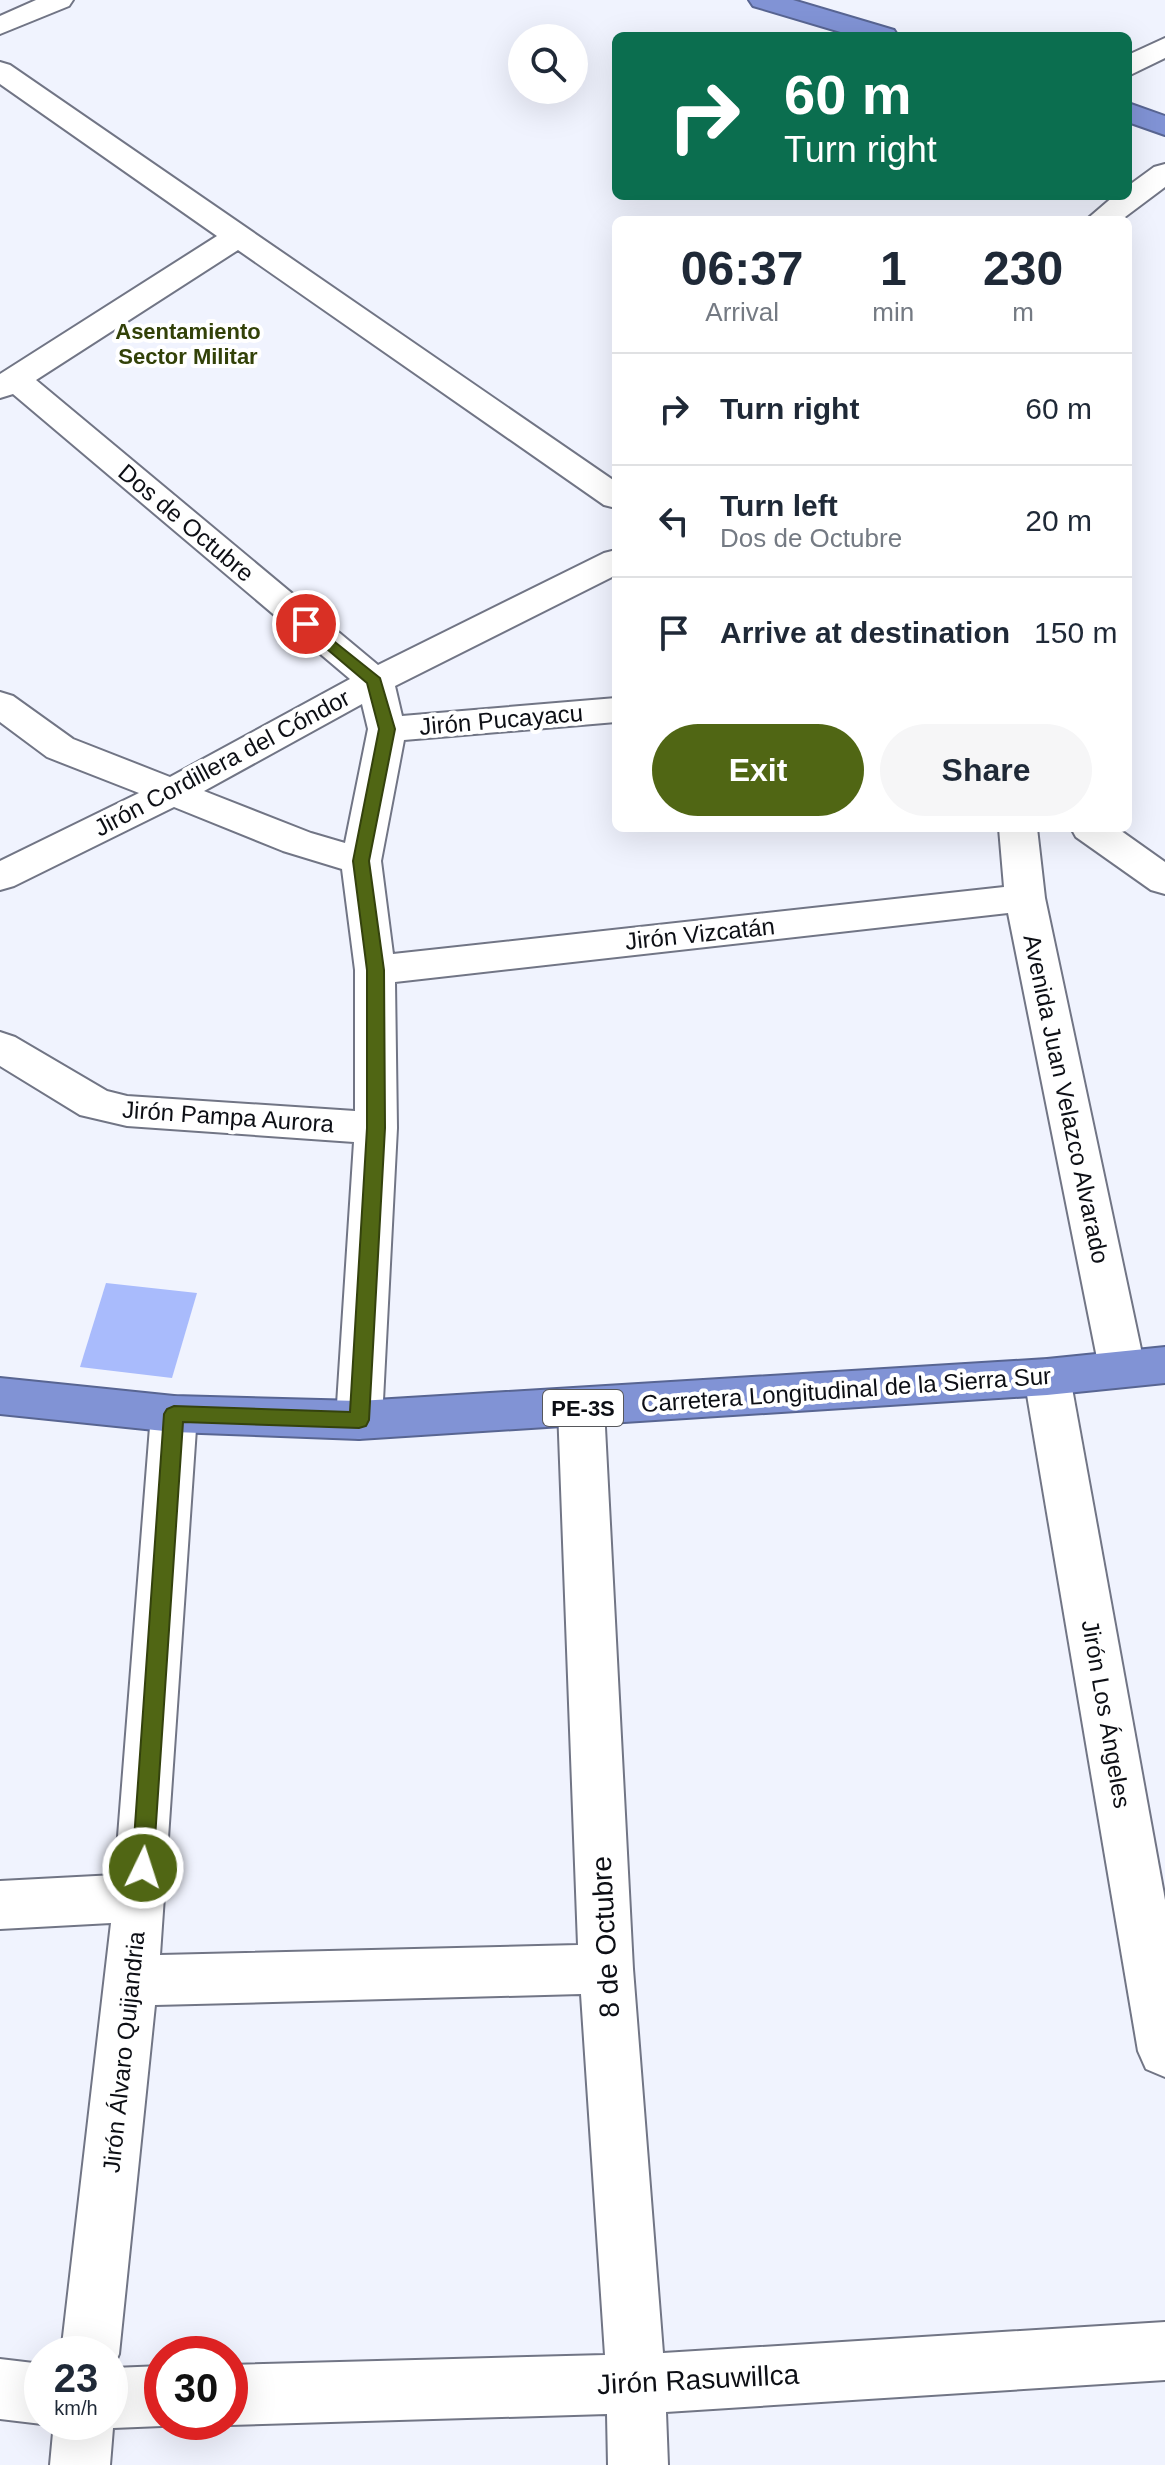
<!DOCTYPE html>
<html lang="en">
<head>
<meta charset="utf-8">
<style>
  :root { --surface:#fff; --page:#f6f6f7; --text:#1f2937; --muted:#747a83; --line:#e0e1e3; --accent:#506614 }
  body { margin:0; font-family:Helvetica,sans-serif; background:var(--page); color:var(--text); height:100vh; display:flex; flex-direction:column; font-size:30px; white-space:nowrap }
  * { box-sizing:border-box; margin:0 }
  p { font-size:26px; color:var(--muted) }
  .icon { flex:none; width:44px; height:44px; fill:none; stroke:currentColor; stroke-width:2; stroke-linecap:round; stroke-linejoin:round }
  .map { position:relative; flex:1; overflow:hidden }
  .drawer { position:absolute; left:612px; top:216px; width:520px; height:616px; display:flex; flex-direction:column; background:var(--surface); border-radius:12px; box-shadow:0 8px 32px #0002 }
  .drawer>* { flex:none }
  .hud { position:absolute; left:612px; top:32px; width:520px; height:168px; border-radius:12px; box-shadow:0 8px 32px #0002; background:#0b6e4f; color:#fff; overflow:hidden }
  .buttons { position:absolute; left:508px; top:24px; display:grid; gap:16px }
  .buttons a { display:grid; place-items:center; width:80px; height:80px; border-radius:50%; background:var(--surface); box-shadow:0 8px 32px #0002; font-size:40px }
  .speed { position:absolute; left:24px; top:2336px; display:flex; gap:16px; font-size:40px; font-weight:700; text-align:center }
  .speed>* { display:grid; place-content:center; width:104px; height:104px; border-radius:50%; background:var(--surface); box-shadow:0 8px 32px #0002; line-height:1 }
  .speed small { font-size:20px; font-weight:400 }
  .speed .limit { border:12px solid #d22; background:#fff; color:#111 }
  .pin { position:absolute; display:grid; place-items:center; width:68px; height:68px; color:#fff; margin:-34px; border:4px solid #fff; border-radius:50%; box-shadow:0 2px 8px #0007 }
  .me { position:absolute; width:88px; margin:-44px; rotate:4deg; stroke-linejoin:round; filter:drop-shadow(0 0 6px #0008) }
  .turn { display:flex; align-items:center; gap:28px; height:168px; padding:0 40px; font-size:36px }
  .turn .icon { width:104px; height:104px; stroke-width:2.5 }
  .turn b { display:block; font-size:56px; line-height:68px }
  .eta { display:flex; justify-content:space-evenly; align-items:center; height:136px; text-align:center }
  .eta b { font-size:48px; font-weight:700; line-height:56px }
  .primary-button { display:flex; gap:16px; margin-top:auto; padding:16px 40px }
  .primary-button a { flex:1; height:92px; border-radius:48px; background:var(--accent); color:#fff; font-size:32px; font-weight:700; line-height:92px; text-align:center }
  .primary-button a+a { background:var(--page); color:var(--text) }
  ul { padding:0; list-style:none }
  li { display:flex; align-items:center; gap:24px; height:112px; padding:0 40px; border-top:2px solid var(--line) }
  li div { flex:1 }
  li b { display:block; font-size:30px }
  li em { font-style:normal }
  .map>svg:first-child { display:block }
</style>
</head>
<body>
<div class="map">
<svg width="1165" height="2465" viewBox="0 0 1165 2465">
  <rect width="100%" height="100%" fill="#f0f3fe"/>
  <path fill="#a9bbfc" d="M106,1283L197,1293L172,1378L80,1367Z"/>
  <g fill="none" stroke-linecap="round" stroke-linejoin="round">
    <defs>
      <g id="street">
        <path d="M36,0H73L69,6L0,34V16Z"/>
        <path d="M1165,38V58L1128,76V55Z"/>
        <path d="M0,62L10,65L616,482V508L604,505L238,250L36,380L378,665L604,553L616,550V575L395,686L402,716L616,698V722L404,740L381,861L393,954L1004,887L999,828H1037L1045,898L1145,1368L1138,1381L1122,1386L1106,1381L1099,1368L1008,913L395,982L397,1128L382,1420L375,1433L359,1439L343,1433L336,1420L354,1142L127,1126L80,1115L0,1066V1032L15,1037L107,1091L127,1096L355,1111V970L342,869L283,851L174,807L14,886L0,890V861L139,793L47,757L0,722V692L13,696L73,739L170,777L350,679L13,394L0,398V374L217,236L0,84ZM362,704L368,729L345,843L311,833L204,791Z"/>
        <path d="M1165,164V187L1121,220H1086L1114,196H1128V186L1154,167Z"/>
        <path d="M1071,828H1117L1165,862V894L1151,890L1076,837Z"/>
        <path d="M1047,1359L1063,1364L1070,1377L1165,1900V2077L1146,2069L1138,2051L1024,1377L1031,1364Z"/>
        <path d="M581,1390L597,1395L604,1408L633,1969L663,2353L1165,2322V2380L666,2412L668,2465H608L607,2414L230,2425L224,2422H230V2365L605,2355L581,1994L155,2005L119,2354L113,2368L162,2366V2422H171L162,2426L113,2428L110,2465H50L54,2422H110V2354H61L111,1923L0,1929V1881L115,1875L151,1414L158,1401L174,1396L190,1401L197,1414L160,1955L578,1945L558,1408L565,1395Z"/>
        <path d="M0,2359L42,2364V2422H46L42,2424L0,2419Z"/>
      </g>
      <g id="highway">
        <path d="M749,0H793L894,30L898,36H854L753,6Z"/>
        <path d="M1128,103L1165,116V135L1128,122Z"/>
        <path d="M1165,1347V1383L1047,1395L359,1439L174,1432L0,1414V1378L174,1396L359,1401L1047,1359Z"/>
      </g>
    </defs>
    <use href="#street" stroke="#717585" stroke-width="4"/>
    <use href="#highway" stroke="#586592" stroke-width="4"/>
    <use href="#street" fill="#fff" fill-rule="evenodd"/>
    <use href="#highway" fill="#8193d5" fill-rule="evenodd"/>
  </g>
  <path fill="#506614" stroke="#34420d" stroke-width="2" d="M306,619L380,678L395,729L369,861L384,970L385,1128L369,1420L366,1426L359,1428L183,1422L153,1868L150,1874L143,1877L135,1874L132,1868L164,1414L167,1409L174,1406L350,1412L367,1128V970L353,861L379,729L367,683L301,627V621Z"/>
  <g text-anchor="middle" stroke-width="8" stroke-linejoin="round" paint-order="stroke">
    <g font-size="22" font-weight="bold" fill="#324108" stroke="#fff">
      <text x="188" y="339">Asentamiento<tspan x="188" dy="25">Sector Militar</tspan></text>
    </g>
    <rect fill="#fff" stroke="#56575b" stroke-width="2" x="543" y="1390" width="80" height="36" rx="6"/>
    <g font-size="22" font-weight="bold" fill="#0d0f15">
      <text x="583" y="1416">PE-3S</text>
    </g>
    <g font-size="24" fill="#0d0f15" stroke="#fff">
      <text transform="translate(186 523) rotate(40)" y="8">Dos de Octubre</text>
      <text transform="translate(501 720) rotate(-5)" y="8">Jirón Pucayacu</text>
      <text transform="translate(222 763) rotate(-28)" y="8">Jirón Cordillera del Cóndor</text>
      <text transform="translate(700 934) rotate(-6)" y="8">Jirón Vizcatán</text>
      <text transform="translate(1066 1099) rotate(78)" y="8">Avenida Juan Velazco Alvarado</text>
      <text transform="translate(228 1117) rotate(4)" y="8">Jirón Pampa Aurora</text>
      <text transform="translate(846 1390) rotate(-4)" y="8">Carretera Longitudinal de la Sierra Sur</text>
      <text transform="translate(1106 1714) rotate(80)" y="8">Jirón Los Ángeles</text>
      <text transform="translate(124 2052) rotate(-84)" y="8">Jirón Álvaro Quijandria</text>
    </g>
    <g font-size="28" fill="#0d0f15" stroke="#fff">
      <text transform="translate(605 1937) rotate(-93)" y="10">8 de Octubre</text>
      <text transform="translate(698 2379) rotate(-3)" y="10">Jirón Rasuwillca</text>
    </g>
  </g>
</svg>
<div class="buttons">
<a><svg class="icon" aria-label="search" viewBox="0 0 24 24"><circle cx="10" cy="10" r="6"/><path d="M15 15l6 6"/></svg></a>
</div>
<div class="speed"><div>23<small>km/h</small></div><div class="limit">30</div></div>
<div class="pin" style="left:306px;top:624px;background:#d93025"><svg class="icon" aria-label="arrive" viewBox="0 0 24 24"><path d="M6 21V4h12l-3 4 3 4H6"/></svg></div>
<svg class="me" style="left:143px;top:1868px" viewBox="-20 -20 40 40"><circle r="17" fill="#506614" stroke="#fff" stroke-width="3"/><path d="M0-11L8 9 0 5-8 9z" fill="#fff"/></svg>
<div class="hud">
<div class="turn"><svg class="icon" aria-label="right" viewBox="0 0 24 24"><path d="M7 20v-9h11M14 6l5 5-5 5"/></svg><div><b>60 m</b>Turn right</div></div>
</div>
<section class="drawer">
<div class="eta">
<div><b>06:37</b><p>Arrival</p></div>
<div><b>1</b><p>min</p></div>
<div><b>230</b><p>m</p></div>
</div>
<ul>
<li><svg class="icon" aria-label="right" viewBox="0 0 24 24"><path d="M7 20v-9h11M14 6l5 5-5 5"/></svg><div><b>Turn right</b></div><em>60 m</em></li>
<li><svg class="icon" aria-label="left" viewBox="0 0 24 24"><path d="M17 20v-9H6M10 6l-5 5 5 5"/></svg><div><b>Turn left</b><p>Dos de Octubre</p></div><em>20 m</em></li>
<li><svg class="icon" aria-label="arrive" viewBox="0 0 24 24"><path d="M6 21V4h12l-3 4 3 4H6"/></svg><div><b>Arrive at destination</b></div><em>150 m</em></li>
</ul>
<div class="primary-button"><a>Exit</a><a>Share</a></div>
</section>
</div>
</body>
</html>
